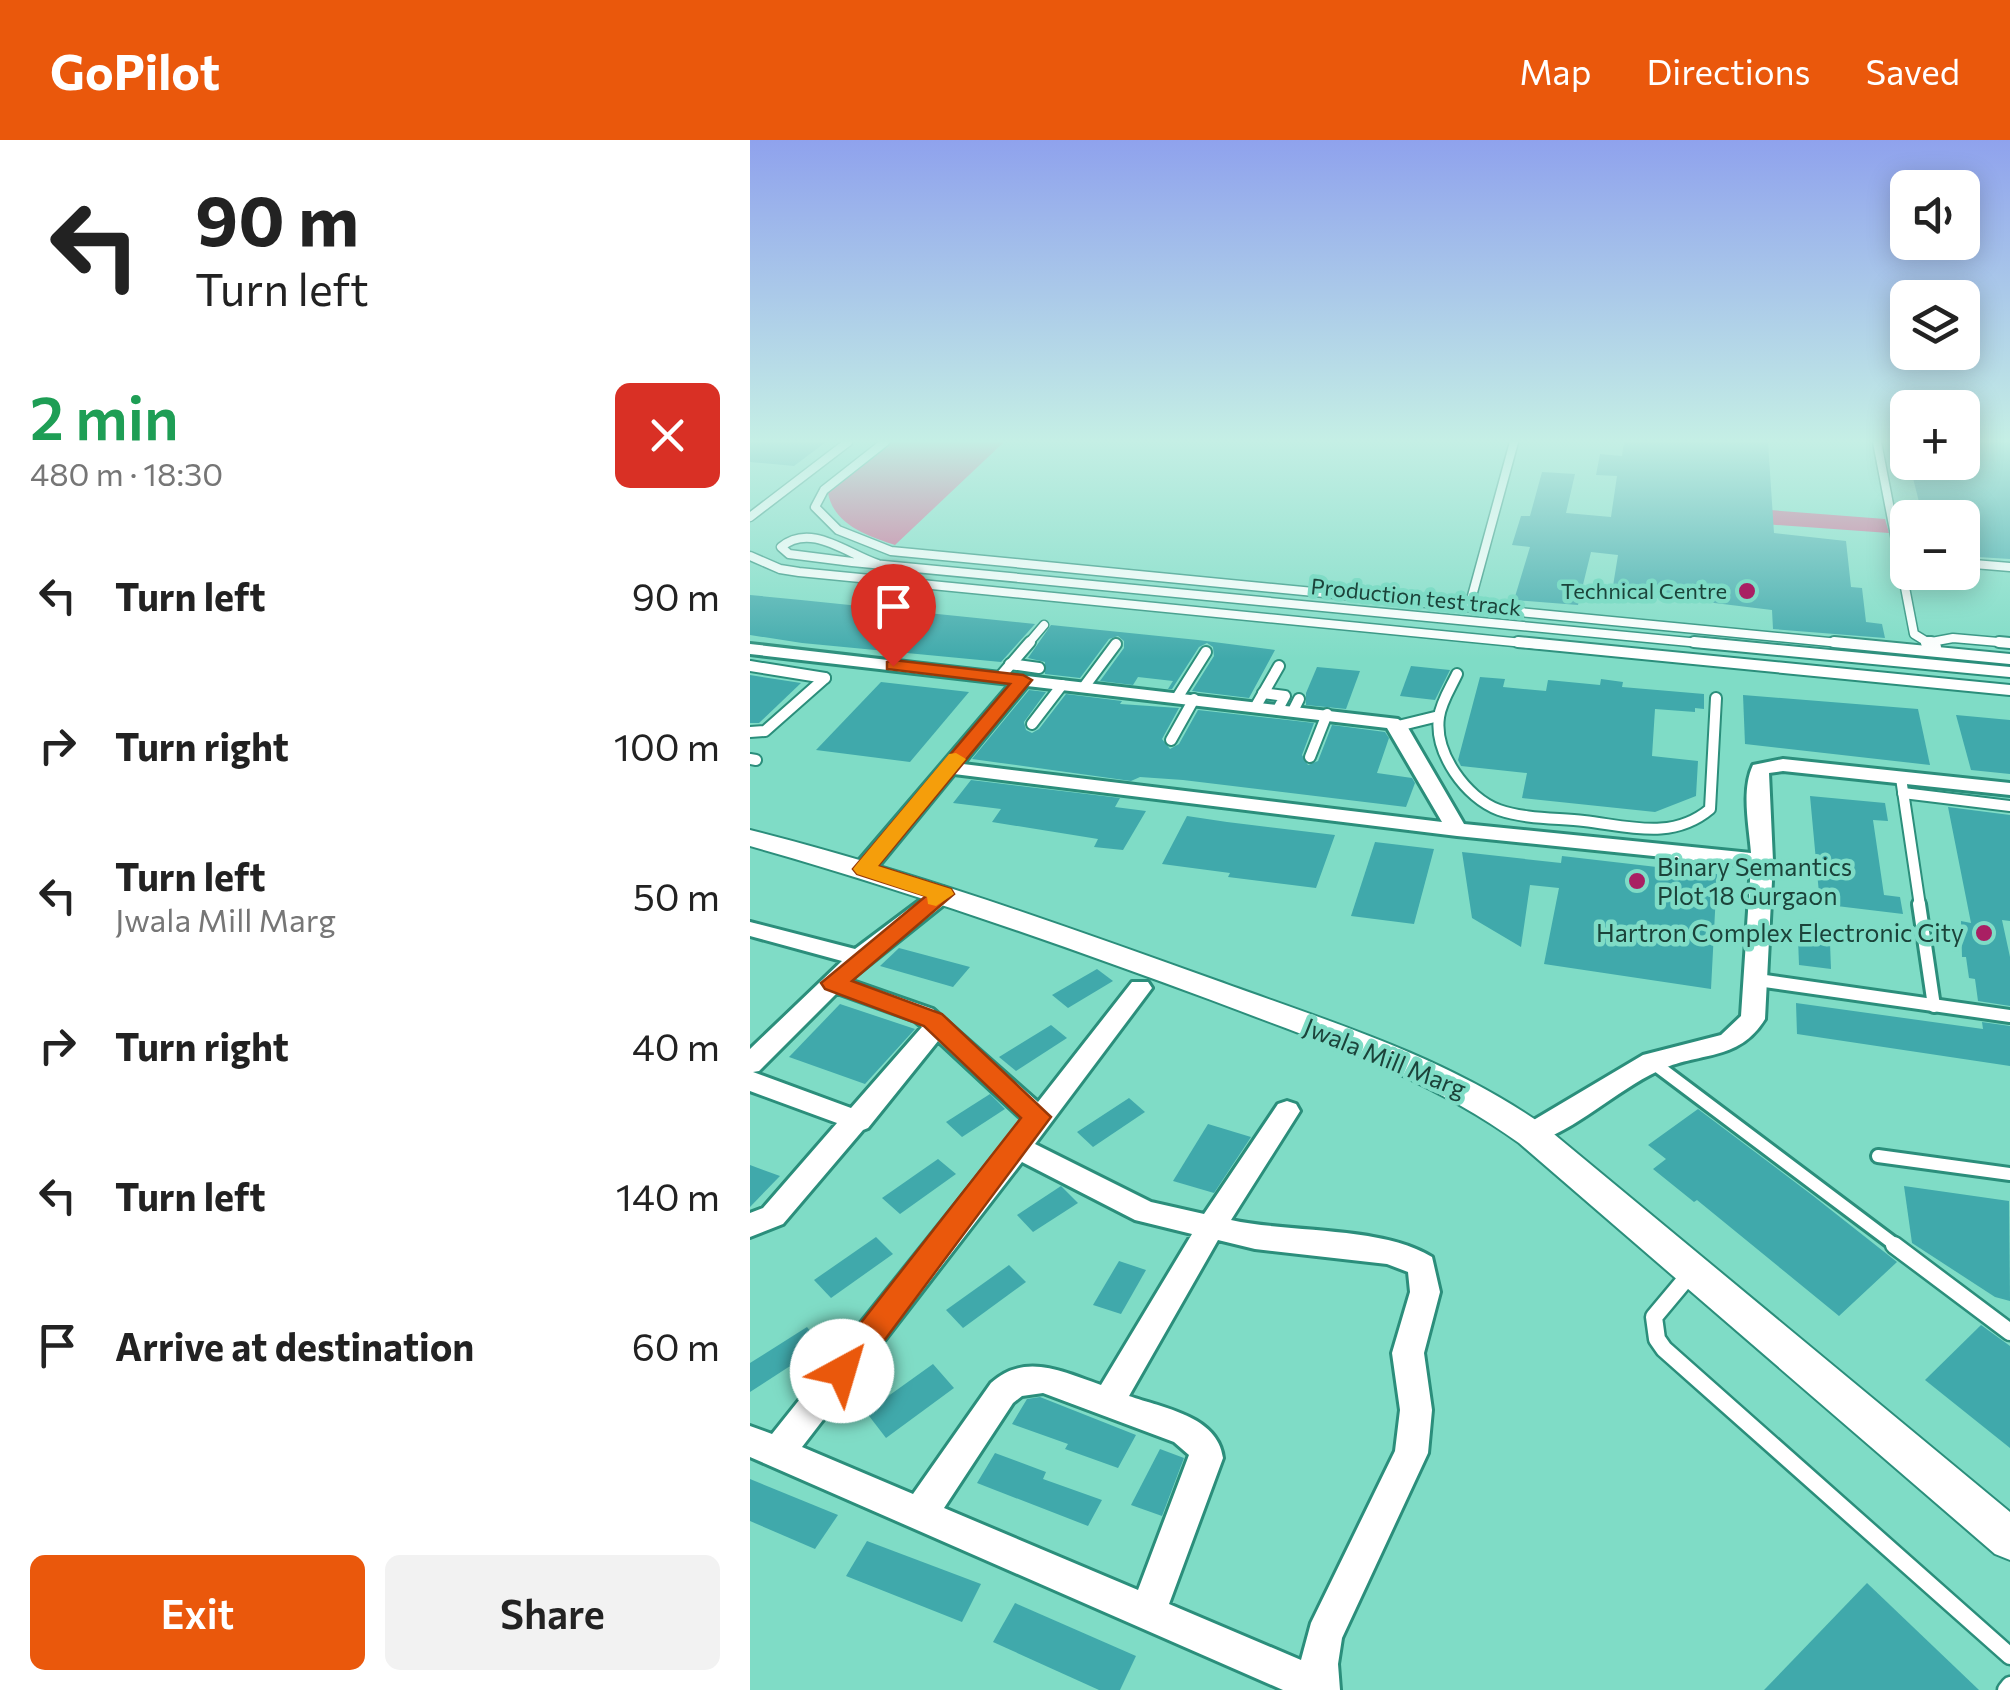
<!DOCTYPE html>
<html lang="en">
<head>
<meta charset="utf-8">
<style>
  :root { --surface:#fff; --page:#f2f2f2; --text:#222; --muted:#767676; --accent:#ea580c }
  body { margin:0; font-family:Commissioner,sans-serif; background:var(--page); color:var(--text); height:100vh; display:flex; flex-direction:column; font-size:38px; white-space:nowrap }
  * { box-sizing:border-box; margin:0 }
  p { font-size:32px; color:var(--muted) }
  .icon { flex:none; width:55px; height:55px; fill:none; stroke:currentColor; stroke-width:2; stroke-linecap:round; stroke-linejoin:round }
  .map { position:relative; flex:1; overflow:hidden }
  .panel { display:flex; flex-direction:column; background:var(--surface); width:750px }
  .panel>* { flex:none }
  .banner { background:#fff; color:var(--text); overflow:hidden }
  .fabs { position:absolute; left:1140px; top:30px; display:grid; gap:20px }
  .fabs a { display:grid; place-items:center; width:90px; height:90px; border-radius:15px; background:var(--surface); box-shadow:0 5px 25px #0003; font-size:50px }
  .pin { position:absolute; display:grid; place-items:center; width:85px; height:85px; color:#fff; margin:-102px -42px; border-radius:50% 50% 50% 0; rotate:-45deg; box-shadow:0 0 10px #0007 }
  .pin .icon { rotate:45deg }
  .me { position:absolute; width:110px; margin:-55px; rotate:39deg; stroke-linejoin:round; filter:drop-shadow(0 0 8px #0008) }
  .turn { display:flex; align-items:center; gap:35px; height:210px; padding:0 30px; font-size:45px }
  .turn .icon { width:130px; height:130px; stroke-width:2.5 }
  .turn b { display:block; font-size:70px; line-height:85px }
  .round { display:grid; place-items:center; flex:none; width:105px; height:105px; border-radius:15px; background:var(--page) }
  .summary { display:flex; align-items:center; justify-content:space-between; height:170px; padding:0 30px }
  h1 { font-size:60px; font-weight:600; line-height:75px; color:#1e9e55 }
  .button { display:flex; gap:20px; margin-top:auto; padding:20px 30px }
  .button a { flex:1; height:115px; border-radius:15px; background:var(--accent); color:#fff; font-size:40px; font-weight:600; line-height:115px; text-align:center }
  .button a+a { background:var(--page); color:var(--text) }
  ul { padding:0; list-style:none }
  li { display:flex; align-items:center; gap:30px; height:150px; padding:0 30px }
  li div { flex:1 }
  li b { display:block; font-size:38px }
  li em { font-style:normal }
  header { display:flex; align-items:center; gap:60px; box-sizing:border-box; height:140px; padding:0 50px; background:var(--accent); color:#fff }
  header strong { font-size:48px }
  nav { display:flex; gap:55px; margin-inline-start:auto; font-size:35px }
  main { display:flex; flex:1; min-height:0 }
  .map>svg:first-child { display:block }
</style>
</head>
<body>
<header>
<strong>GoPilot</strong>
<nav><a>Map</a><a>Directions</a><a>Saved</a></nav>
</header>
<main>
<section class="panel">
<div class="banner">
<div class="turn"><svg class="icon" aria-label="left" viewBox="0 0 24 24"><path d="M17 20v-9H6M10 6l-5 5 5 5"/></svg><div><b>90 m</b>Turn left</div></div>
</div>
<div class="summary"><div><h1>2 min</h1><p>480 m · 18:30</p></div><a class="round" style="background:#d93025;color:#fff"><svg class="icon" aria-label="close" viewBox="0 0 24 24"><path d="M6 6l12 12M18 6L6 18"/></svg></a></div>
<ul>
<li><svg class="icon" aria-label="left" viewBox="0 0 24 24"><path d="M17 20v-9H6M10 6l-5 5 5 5"/></svg><div><b>Turn left</b></div><em>90 m</em></li>
<li><svg class="icon" aria-label="right" viewBox="0 0 24 24"><path d="M7 20v-9h11M14 6l5 5-5 5"/></svg><div><b>Turn right</b></div><em>100 m</em></li>
<li><svg class="icon" aria-label="left" viewBox="0 0 24 24"><path d="M17 20v-9H6M10 6l-5 5 5 5"/></svg><div><b>Turn left</b><p>Jwala Mill Marg</p></div><em>50 m</em></li>
<li><svg class="icon" aria-label="right" viewBox="0 0 24 24"><path d="M7 20v-9h11M14 6l5 5-5 5"/></svg><div><b>Turn right</b></div><em>40 m</em></li>
<li><svg class="icon" aria-label="left" viewBox="0 0 24 24"><path d="M17 20v-9H6M10 6l-5 5 5 5"/></svg><div><b>Turn left</b></div><em>140 m</em></li>
<li><svg class="icon" aria-label="arrive" viewBox="0 0 24 24"><path d="M6 21V4h12l-3 4 3 4H6"/></svg><div><b>Arrive at destination</b></div><em>60 m</em></li>
</ul>
<div class="button"><a>Exit</a><a>Share</a></div>
</section>
<div class="map">
<svg width="1260" height="1550" viewBox="0 0 1260 1550">
  <rect width="100%" height="100%" fill="#7fdcc6"/>
  <g fill="#d25b8c">
    <path d="M141,302H254L145,405C118,396 84,385 78,353Z"/>
    <path d="M916,362L1135,379L1139,393L986,382Z"/>
  </g>
  <g fill="#40a9ab">
    <path d="M0,302H76L44,326L0,322Z"/>
    <path d="M874,302H1018L1024,393L1096,401L1101,447L1112,448L1116,482L1132,484L1135,498L1023,489L1022,470L882,453L883,448L863,446L868,415L841,412L828,465L764,460L780,407L762,405L771,376H780L792,332L825,334L816,373L861,377L867,336L846,335L850,314L872,316Z"/>
    <path d="M1212,302H1260V419L1212,416V378H1173L1159,322H1212Z"/>
    <path d="M0,455L51,460L285,484L251,522L52,503L0,495Z"/>
    <path d="M301,485L448,500L525,510L499,558L442,551L464,516L463,507L457,503L449,507L422,549H418L423,541L388,537L383,545L350,541L374,508V501L368,496L359,499L330,538L295,534V522L278,518Z"/>
    <path d="M661,526L700,530L685,560L650,556Z"/>
    <path d="M567,527L610,531L596,569L556,565V553Z"/>
    <path d="M0,535L51,543L9,583H0Z"/>
    <path d="M730,537L755,539L753,547L796,551L798,540L850,545L851,539L873,542L872,547L954,554V569L945,568V572L905,569L902,616L948,621L946,656L905,672L772,658L777,633L711,626L708,620Z"/>
    <path d="M131,542L219,552L160,622L66,610Z"/>
    <path d="M279,550L296,552L274,582L276,590L282,593L289,589L316,554L372,561L370,564L429,568L412,599L420,609L429,604L448,570L564,583L552,615L558,625L568,621L582,585L635,592L639,598L627,633L662,638L665,643L656,667L433,640L390,637L381,641L222,619Z"/>
    <path d="M993,555L1168,569L1180,625L995,604Z"/>
    <path d="M1206,575L1260,580V634L1221,630Z"/>
    <path d="M221,640L370,658L365,667L396,671L373,710L344,707L348,699L242,682L251,669L203,663Z"/>
    <path d="M1060,656L1135,663L1138,681L1123,680L1134,755L1150,757L1153,774L1070,764Z"/>
    <path d="M1198,667L1260,675V781L1252,780L1260,817V866L1228,861L1225,839L1219,838L1216,817H1212L1211,781L1221,783Z"/>
    <path d="M437,676L477,682L585,695L566,748L478,737L480,733L412,724Z"/>
    <path d="M625,702L684,709L664,784L601,776Z"/>
    <path d="M712,712L811,723L812,716L967,734L961,849L794,824L809,748L780,745L771,807L722,778Z"/>
    <path d="M1048,798L1080,803L1081,829L1049,825Z"/>
    <path d="M149,808L220,827L203,847L130,826Z"/>
    <path d="M347,829L363,841L318,868L302,855Z"/>
    <path d="M1046,863L1233,889L1232,882L1260,886V926L1047,894Z"/>
    <path d="M90,864L165,889L115,944L39,917Z"/>
    <path d="M301,885L317,898L266,931L249,917Z"/>
    <path d="M240,954L255,969L212,997L196,982Z"/>
    <path d="M379,958L395,972L343,1007L327,992Z"/>
    <path d="M948,969L1062,1055L1147,1122L1089,1176L947,1060L944,1062L903,1029L916,1019L898,1005Z"/>
    <path d="M458,984L501,997L464,1053L423,1041Z"/>
    <path d="M188,1019L206,1034L150,1074L132,1058Z"/>
    <path d="M0,1025L30,1036L0,1067Z"/>
    <path d="M311,1046L328,1063L283,1092L267,1075Z"/>
    <path d="M1154,1046L1259,1061L1260,1161L1245,1157L1162,1103Z"/>
    <path d="M126,1097L143,1114L81,1158L64,1140Z"/>
    <path d="M369,1121L396,1130L371,1174L343,1165Z"/>
    <path d="M259,1125L276,1142L213,1188L196,1170Z"/>
    <path d="M1231,1185L1260,1206V1308L1175,1240Z"/>
    <path d="M57,1187L71,1206L0,1252V1223Z"/>
    <path d="M183,1224L204,1248L136,1298L116,1272Z"/>
    <path d="M290,1257L386,1295L368,1328L315,1309L318,1304L262,1284L277,1259Z"/>
    <path d="M410,1309L434,1318L412,1376L381,1365Z"/>
    <path d="M245,1313L296,1332L293,1339L352,1360L338,1386L227,1343Z"/>
    <path d="M0,1339L88,1375L65,1409L0,1381Z"/>
    <path d="M117,1401L231,1444L212,1482L96,1436Z"/>
    <path d="M1117,1443L1229,1550H1014Z"/>
    <path d="M265,1463L386,1516L370,1550H349L243,1502Z"/>
  </g>
  <g fill="none" stroke-linecap="round" stroke-linejoin="round">
    <defs>
      <g id="service-far3">
        <path d="M135,302L74,350L65,367L88,390L141,411L1110,505"/>
        <path d="M1127,302L1164,494L1182,505"/>
        <path d="M0,377L98,302"/>
        <path d="M0,416L30,429L49,432L793,505"/>
        <path d="M1212,423L1260,427"/>
        <path d="M128,424C97,414 61,382 31,407L39,414L102,422L971,505"/>
        <path d="M719,467L764,302"/>
        <path d="M1176,503L1203,498L1260,503"/>
        <path d="M277,505L294,485"/>
      </g>
      <g id="service-far2">
        <path d="M768,502L1260,550"/>
        <path d="M944,502L1260,532"/>
        <path d="M1084,502L1260,519"/>
        <path d="M1178,502L1186,507"/>
        <path d="M1249,502L1260,503"/>
        <path d="M1176,503L1181,502"/>
        <path d="M260,524L289,528"/>
        <path d="M0,526L75,538"/>
        <path d="M707,534C701,547 691,562 689,577C684,613 716,658 749,670C775,679 806,678 834,681C878,686 922,701 960,669L966,558"/>
        <path d="M249,538L280,502"/>
        <path d="M334,547L366,504"/>
        <path d="M513,553L535,556L528,569"/>
        <path d="M427,558L456,512"/>
        <path d="M506,566L529,526"/>
        <path d="M543,571L549,559"/>
        <path d="M282,584L312,545"/>
        <path d="M648,586L689,576"/>
        <path d="M0,592L15,591L75,538"/>
        <path d="M421,600L444,559"/>
        <path d="M560,617L577,574"/>
        <path d="M0,619L6,620"/>
        <path d="M1151,638L1170,766"/>
        <path d="M1153,653L1260,666"/>
      </g>
      <g id="service-far1">
        <path d="M1169,764L1184,866"/>
        <path d="M1008,840L1260,876"/>
        <path d="M902,922L1148,1107"/>
        <path d="M1128,1016L1260,1034"/>
      </g>
      <g id="service">
        <path d="M1144,1105L1260,1192"/>
        <path d="M940,1134L904,1177L907,1199L914,1209L1260,1516"/>
        <path d="M1256,1550L1260,1545"/>
      </g>
      <g id="minor">
        <path d="M0,504L648,579L657,586L714,684L1001,713C999,686 991,650 1003,625L1033,619L1260,643V655L1033,631L1019,633L1023,721L1015,879C988,923 948,911 908,931C865,951 827,990 781,1004L772,1001L768,994L772,987L893,915L971,895L991,876L1001,726L707,696L204,634L122,734H106L103,729L106,724L260,544L0,514ZM277,546L637,588L692,682L213,624Z"/>
        <path d="M193,747L204,754L201,759L100,840L183,869L288,962L382,842H398L402,848L285,1004L401,1062L454,1074L528,964L537,961L546,964L550,971L481,1080C540,1093 633,1086 682,1117L690,1152L674,1213L682,1270L678,1313L592,1498L588,1524L590,1550H533L0,1317V1286L22,1294L273,980L188,901L118,988L113,990L33,1084L0,1097V1073L13,1068L87,983L0,951V909L92,821L0,796V782L105,809L185,749ZM87,853L165,881L172,887L101,968L3,932L9,931ZM272,1022L385,1080L442,1094L351,1245C313,1232 275,1212 241,1243L163,1354L52,1307ZM468,1100L505,1109L637,1124L658,1132L660,1152L642,1213L650,1270L645,1311L561,1483L551,1520L419,1464L473,1318C468,1276 413,1268 379,1256ZM293,1253L424,1302L439,1315L388,1450L194,1368L263,1263L272,1256Z"/>
      </g>
      <path id="tertiary" d="M0,690C159,730 315,786 468,841C581,882 694,916 793,985L1260,1372V1420L1245,1414L769,1003C675,935 568,901 461,860C309,804 156,750 0,706Z"/>
    </defs>
    <use href="#service-far3" stroke="#2b8e7b" stroke-width="11"/>
    <use href="#service-far2" stroke="#2b8e7b" stroke-width="14"/>
    <use href="#service-far1" stroke="#2b8e7b" stroke-width="18"/>
    <use href="#service" stroke="#2b8e7b" stroke-width="21"/>
    <use href="#minor" stroke="#2b8e7b" stroke-width="6"/>
    <use href="#tertiary" stroke="#2b8e7b" stroke-width="4"/>
    <use href="#service-far3" stroke="#fff" stroke-width="8"/>
    <use href="#service-far2" stroke="#fff" stroke-width="10"/>
    <use href="#service-far1" stroke="#fff" stroke-width="12"/>
    <use href="#service" stroke="#fff" stroke-width="16"/>
    <use href="#minor" fill="#fff" fill-rule="evenodd"/>
    <use href="#tertiary" fill="#fff" fill-rule="evenodd"/>
  </g>
  <linearGradient id="sky" x2="0" y2="1"><stop stop-color="#8fa2ed"/><stop offset="0.58" stop-color="#c5efe5"/><stop offset="1" stop-color="#c5efe5" stop-opacity="0"/></linearGradient>
  <rect width="1260" height="519" fill="url(#sky)"/>
  <path fill="#ea580c" stroke="#983908" stroke-width="2.5" d="M143,520L273,535L282,540L128,726L201,749L204,754L102,841L192,874L301,977L104,1241L92,1246L81,1241L77,1231L81,1221L271,978L174,886L75,849L71,843L176,756L107,734L103,729L260,544L137,529V522Z"/>
  <path fill="#f59e0b" d="M206,613L216,619L128,726L201,749L204,754L186,766L178,764L177,757L107,734L103,729L107,724L199,614Z"/>
  <g fill="#a91f63" stroke="#7fdcc6" stroke-width="4">
    <circle cx="997" cy="451" r="10"/>
    <circle cx="887" cy="741" r="10"/>
    <circle cx="1234" cy="793" r="10"/>
  </g>
  <g text-anchor="middle" stroke-width="9" stroke-linejoin="round" paint-order="stroke">
    <g font-size="22" fill="#1b433a" stroke="#7fdcc6" text-anchor="end">
      <text x="977" y="459">Technical Centre</text>
    </g>
    <g font-size="22" fill="#1b433a" stroke="#7fdcc6">
      <text transform="translate(666 457) rotate(6)" y="8">Production test track</text>
    </g>
    <g font-size="25" fill="#1b433a" stroke="#7fdcc6" text-anchor="start">
      <text x="907" y="736">Binary Semantics<tspan x="907" dy="29">Plot 18 Gurgaon</tspan></text>
      <text x="1214" y="802" text-anchor="end">Hartron Complex Electronic City</text>
    </g>
    <g font-size="25" fill="#1b433a" stroke="#7fdcc6">
      <text transform="translate(635 918) rotate(22)" y="9">Jwala Mill Marg</text>
    </g>
  </g>
</svg>
<div class="fabs">
<a><svg class="icon" aria-label="sound" viewBox="0 0 24 24"><path d="M4 9h4l5-4v14l-5-4H4zM17 9q2 3 0 6"/></svg></a>
<a><svg class="icon" aria-label="layers" viewBox="0 0 24 24"><path d="M12 4l9 5-9 5-9-5zM3 14l9 5 9-5"/></svg></a>
<a>+</a>
<a>−</a>
</div>
<div class="pin" style="left:143px;top:526px;background:#d93025"><svg class="icon" aria-label="arrive" viewBox="0 0 24 24"><path d="M6 21V4h12l-3 4 3 4H6"/></svg></div>
<svg class="me" style="left:92px;top:1231px" viewBox="-20 -20 40 40"><circle r="19" fill="#fff"/><path d="M0-13L10 11 0 6-10 11z" fill="#ea580c"/></svg>
</div>
</main>
</body>
</html>
